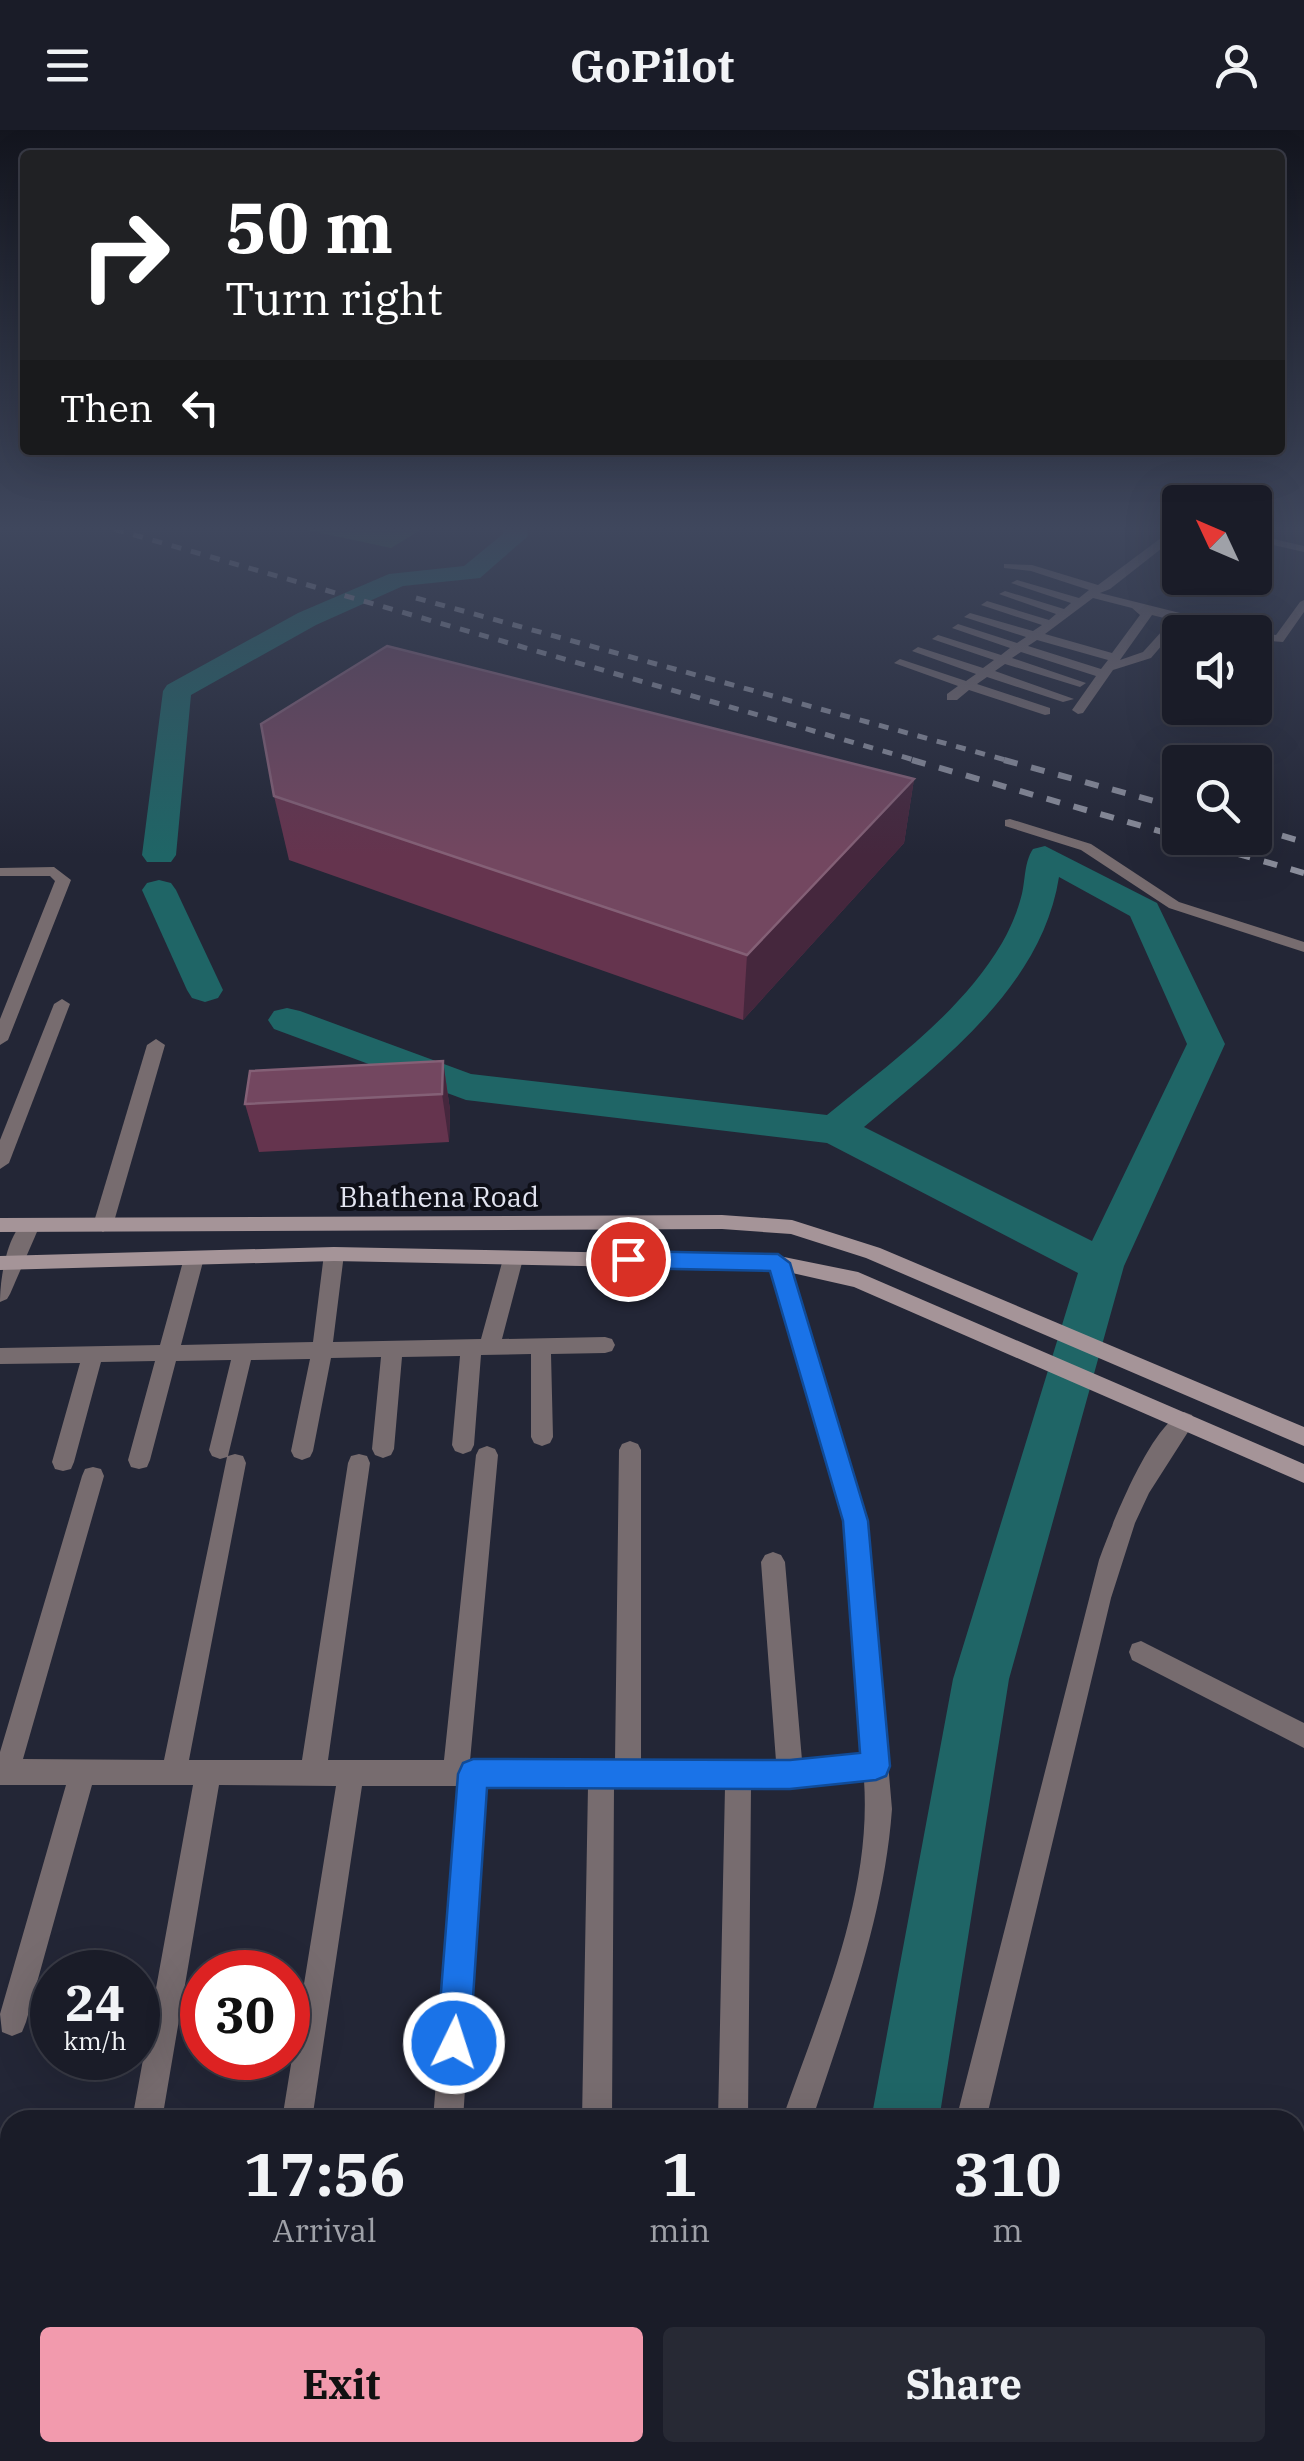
<!DOCTYPE html>
<html lang="en">
<head>
<meta charset="utf-8">
<style>
  :root { --surface:#1a1c28; --page:#272934; --text:#f1f3f6; --muted:#9fa1a8; --line:#383a45; --accent:#f29aad }
  body { margin:0; font-family:"IBM Plex Serif",serif; background:var(--page); color:var(--text); height:100vh; display:flex; flex-direction:column; font-size:38px; white-space:nowrap }
  * { box-sizing:border-box; margin:0 }
  p { font-size:32px; color:var(--muted) }
  .icon { flex:none; width:55px; height:55px; fill:none; stroke:currentColor; stroke-width:2; stroke-linecap:round; stroke-linejoin:round }
  .map { position:relative; flex:1; overflow:hidden }
  .side { position:absolute; left:0px; top:1980px; width:1305px; height:352px; display:flex; flex-direction:column; background:var(--surface); border-radius:30px 30px 0 0; box-shadow:0 10px 40px #0002,0 0 0 2px var(--line) }
  .side>* { flex:none }
  .banner { position:absolute; left:20px; top:20px; width:1265px; height:305px; border-radius:10px; box-shadow:0 10px 40px #0002,0 0 0 2px var(--line); background:#202124; color:#fff; overflow:hidden }
  .needle { width:65px; rotate:314deg }
  .tools { position:absolute; left:1162px; top:355px; display:grid; gap:20px }
  .tools a { display:grid; place-items:center; width:110px; height:110px; border-radius:10px; background:var(--surface); box-shadow:0 10px 40px #0002,0 0 0 2px var(--line); font-size:50px }
  .speed { position:absolute; left:30px; top:1820px; display:flex; gap:20px; font-size:50px; font-weight:700; text-align:center }
  .speed>* { display:grid; place-content:center; width:130px; height:130px; border-radius:50%; background:var(--surface); box-shadow:0 10px 40px #0002,0 0 0 2px var(--line); line-height:1 }
  .speed small { font-size:25px; font-weight:400 }
  .speed .limit { border:15px solid #d22; background:#fff; color:#111 }
  .pin { position:absolute; display:grid; place-items:center; width:85px; height:85px; color:#fff; margin:-42px; border:5px solid #fff; border-radius:50%; box-shadow:0 2px 10px #0007 }
  .me { position:absolute; width:110px; margin:-55px; rotate:4deg; stroke-linejoin:round; filter:drop-shadow(0 0 8px #0008) }
  .turn { display:flex; align-items:center; gap:35px; height:210px; padding:0 40px; font-size:45px }
  .turn .icon { width:130px; height:130px; stroke-width:2.5 }
  .turn b { display:block; font-size:70px; line-height:85px }
  .then { display:flex; align-items:center; height:95px; padding:0 40px; background:#0003; gap:20px; font-size:38px }
  .eta { display:flex; justify-content:space-evenly; align-items:center; height:170px; text-align:center }
  .eta b { font-size:60px; font-weight:700; line-height:70px }
  .cta { display:flex; gap:20px; margin-top:auto; padding:20px 40px }
  .cta a { flex:1; height:115px; border-radius:10px; background:var(--accent); color:#111; font-size:40px; font-weight:700; line-height:115px; text-align:center }
  .cta a+a { background:var(--page); color:var(--text) }
  header { display:flex; justify-content:space-between; align-items:center; height:130px; padding:0 40px; background:var(--surface); font-size:45px; font-weight:700 }
  .map>svg:first-child { display:block }
</style>
</head>
<body>
<header><svg class="icon" aria-label="menu" viewBox="0 0 24 24"><path d="M4 6h16M4 12h16M4 18h16"/></svg>GoPilot<svg class="icon" aria-label="person" viewBox="0 0 24 24"><circle cx="12" cy="8" r="4"/><path d="M4 21q1-7 8-7t8 7"/></svg></header>
<div class="map">
<svg width="1304" height="2331" viewBox="0 0 1304 2331">
  <rect width="100%" height="100%" fill="#232636"/>
  <path fill="#2e6a47" d="M302,399H422L391,418Z"/>
  <g fill="none" stroke-linecap="round" stroke-linejoin="round">
    <g fill="#1f6566" fill-rule="evenodd">
      <path d="M503,399H527L528,406L480,448L403,456L316,495L191,565L176,725L171,732H147L142,725L163,561L167,555L298,483L389,444L464,436L503,404Z"/>
      <path d="M1045,716L1157,773L1225,914L1124,1136L1009,1549L939,1990H871L953,1549L1078,1143L827,1013L466,970L274,899L268,890L274,881L287,878L300,881L471,944L827,985C889,934 960,884 1002,813C1009,801 1016,785 1020,771C1026,754 1023,734 1033,719ZM1059,747L1130,786L1187,914L1092,1111L864,997C943,930 1042,856 1059,747Z"/>
      <path d="M159,750L171,753L176,760L223,860L218,868L205,872L192,868L187,860L142,760L147,753Z"/>
      <path d="M792,2322H868L865,2331H789Z"/>
    </g>
    <g fill="#776c6f" fill-rule="evenodd">
      <path d="M1173,399H1180V404L1110,459L1100,463L1244,499L1246,502H1226L1182,492L1151,528L1113,540L1083,583L1078,584L1072,580L1096,546L1021,522L1012,528L1086,553L1080,557L1005,534L995,541L1074,569L1063,572L987,547L977,554L1050,578V584L1045,585L969,560L957,570H947V564L958,556L894,533L900,529L966,551L976,544L912,521L918,517L983,538L994,530L932,509L938,505L1001,525L1010,518L952,498L958,494L1017,513L1026,507L964,487L970,483L1033,501L1042,495L981,475L987,471L1049,490L1056,484L999,464L1005,461L1064,479L1071,473L1011,453L1017,450L1079,468L1089,460L1031,441L1004,438V434L1032,435L1098,455ZM1093,468L1132,478L1140,485L1112,523L1045,504ZM1152,485L1172,490L1143,522L1120,530ZM1037,510L1108,530L1101,539L1028,516Z"/>
      <path d="M1255,405L1304,416V422L1255,411Z"/>
      <path d="M1304,470V482L1283,512L1255,510V502L1276,505L1300,472Z"/>
      <path d="M1010,689L1091,714L1179,772L1304,812V822L1169,778L1081,720L1005,696V690Z"/>
      <path d="M54,737L71,750L8,910L0,915V889L55,751L50,746H0V738Z"/>
      <path d="M62,869L70,874L9,1033L0,1039V1010L54,874Z"/>
      <path d="M156,909L165,915L113,1095L103,1102L93,1095L147,915Z"/>
      <path d="M30,1088L40,1095L10,1164L7,1169L0,1172C0,1149 7,1098 30,1088Z"/>
      <path d="M334,1117L344,1124L333,1212L481,1209L503,1129L513,1122L523,1129L502,1209L605,1207L612,1209L615,1215L612,1221L605,1223L551,1224L553,1307L550,1313L542,1316L534,1313L531,1307V1224L481,1225L474,1315L471,1321L463,1324L455,1321L452,1315L460,1226L402,1227L394,1319L391,1325L383,1328L375,1325L372,1319L381,1227L331,1228L313,1321L310,1327L302,1330L294,1327L291,1321L310,1229L251,1230L228,1326L235,1324L243,1326L246,1333L189,1630H302L348,1333L351,1326L359,1324L367,1326L370,1333L328,1630H444L476,1325L479,1319L487,1316L495,1319L498,1325L470,1631H615L619,1320L622,1314L630,1311L638,1314L641,1320V1631H776L761,1432L765,1425L773,1422L781,1425L785,1432L802,1630L862,1625L845,1391L769,1133L779,1126L789,1133L867,1391L892,1679C884,1788 846,1887 812,1990H782C820,1881 872,1767 864,1650L751,1657L748,1990H718L725,1657L614,1656L612,1990H582L588,1656H485L463,1990H433L459,1656H362L312,1990H282L336,1656L219,1655L162,1990H132L193,1655H92L26,1892L22,1902L12,1906L2,1902L0,1884L66,1655H0V1622L82,1346L85,1339L93,1337L101,1339L104,1346L23,1629L164,1630L227,1327L220,1329L212,1326L209,1320L231,1230L176,1231L150,1330L147,1337L139,1339L131,1337L128,1330L155,1231L101,1232L74,1332L71,1339L63,1341L55,1339L52,1332L80,1233L0,1234V1218L160,1215L184,1128L194,1121L204,1128L181,1215L313,1212L324,1124Z"/>
      <path d="M1184,1282L1192,1285L1195,1291L1149,1363L1135,1393L1111,1468L986,1990H956L1099,1430C1111,1397 1151,1293 1184,1282Z"/>
      <path d="M1141,1511L1304,1593V1618L1132,1530L1129,1522L1132,1514Z"/>
      <rect x="0" y="2118" width="10" height="32"/>
      <path d="M671,2322H705L702,2331H668Z"/>
      <path d="M872,2322H906L904,2331H870Z"/>
      <path d="M992,2322H1034L1038,2331H996Z"/>
    </g>
    <g fill="#a59498" fill-rule="evenodd">
      <path d="M722,1085L792,1090L880,1118L1304,1297V1316L866,1128L791,1104L722,1099L0,1102V1088Z"/>
      <path d="M334,1117L779,1126L858,1142L1304,1334V1353L854,1157L779,1140L334,1131L0,1140V1126Z"/>
    </g>
    <g stroke="#8b8e9c" stroke-width="5" stroke-dasharray="10 10" stroke-linecap="butt">
      <path d="M114,399L921,632"/>
      <path d="M416,468L1013,632"/>
    </g>
    <g stroke="#8b8e9c" stroke-width="6" stroke-dasharray="14 14" stroke-linecap="butt">
      <path d="M912,630L1180,707"/>
      <path d="M1004,630L1180,678"/>
      <path d="M1255,698L1304,712"/>
      <path d="M1183,708L1304,743"/>
    </g>
  </g>
  <g fill="#65344e">
    <path d="M914,649L904,713L743,890L289,730L274,666Z"/>
    <path d="M443,931L450,980L449,1012L259,1022L245,974Z"/>
  </g>
  <g fill="#45273d">
    <path d="M914,649L904,713L743,890L747,825Z"/>
    <path d="M443,931L450,980L449,1012L442,964Z"/>
  </g>
  <g fill="#734760" stroke="#846076" stroke-width="2.5">
    <path d="M387,516L914,649L747,825L274,666L261,594Z"/>
    <path d="M443,931L442,964L245,974L250,941Z"/>
  </g>
  <linearGradient id="sky" x2="0" y2="1"><stop stop-color="#13151e"/><stop offset="0.55" stop-color="#3f475d"/><stop offset="1" stop-color="#3f475d" stop-opacity="0"/></linearGradient>
  <rect width="1304" height="725" fill="url(#sky)"/>
  <path fill="#1a73e8" stroke="#114b97" stroke-width="2.5" d="M628,1121L778,1124L790,1133L868,1391L890,1636L886,1646L876,1650L790,1659L487,1658L470,1913L465,1925L454,1929L442,1925L437,1913L458,1644L463,1633L473,1629L790,1630L860,1623L843,1391L770,1141L628,1138L617,1129Z"/>
  <g text-anchor="middle" stroke-width="8" stroke-linejoin="round" paint-order="stroke">
    <g font-size="28" fill="#e3e5f1" stroke="#0e0f17">
      <text x="439" y="1077">Bhathena Road</text>
    </g>
  </g>
</svg>
<div class="tools">
<a><svg class="needle" viewBox="-14 -14 28 28"><path d="M0-13l5 13h-10z" fill="#e53935"/><path d="M0 13l5-13h-10z" fill="#9fa1a8"/></svg></a>
<a><svg class="icon" aria-label="sound" viewBox="0 0 24 24"><path d="M4 9h4l5-4v14l-5-4H4zM17 9q2 3 0 6"/></svg></a>
<a><svg class="icon" aria-label="search" viewBox="0 0 24 24"><circle cx="10" cy="10" r="6"/><path d="M15 15l6 6"/></svg></a>
</div>
<div class="speed"><div>24<small>km/h</small></div><div class="limit">30</div></div>
<div class="pin" style="left:628px;top:1129px;background:#d93025"><svg class="icon" aria-label="arrive" viewBox="0 0 24 24"><path d="M6 21V4h12l-3 4 3 4H6"/></svg></div>
<svg class="me" style="left:454px;top:1913px" viewBox="-20 -20 40 40"><circle r="17" fill="#1a73e8" stroke="#fff" stroke-width="3"/><path d="M0-11L8 9 0 5-8 9z" fill="#fff"/></svg>
<div class="banner">
<div class="turn"><svg class="icon" aria-label="right" viewBox="0 0 24 24"><path d="M7 20v-9h11M14 6l5 5-5 5"/></svg><div><b>50 m</b>Turn right</div></div>
<div class="then">Then<svg class="icon" aria-label="left" viewBox="0 0 24 24"><path d="M17 20v-9H6M10 6l-5 5 5 5"/></svg></div>
</div>
<section class="side">
<div class="eta">
<div><b>17:56</b><p>Arrival</p></div>
<div><b>1</b><p>min</p></div>
<div><b>310</b><p>m</p></div>
</div>
<div class="cta"><a>Exit</a><a>Share</a></div>
</section>
</div>
</body>
</html>
